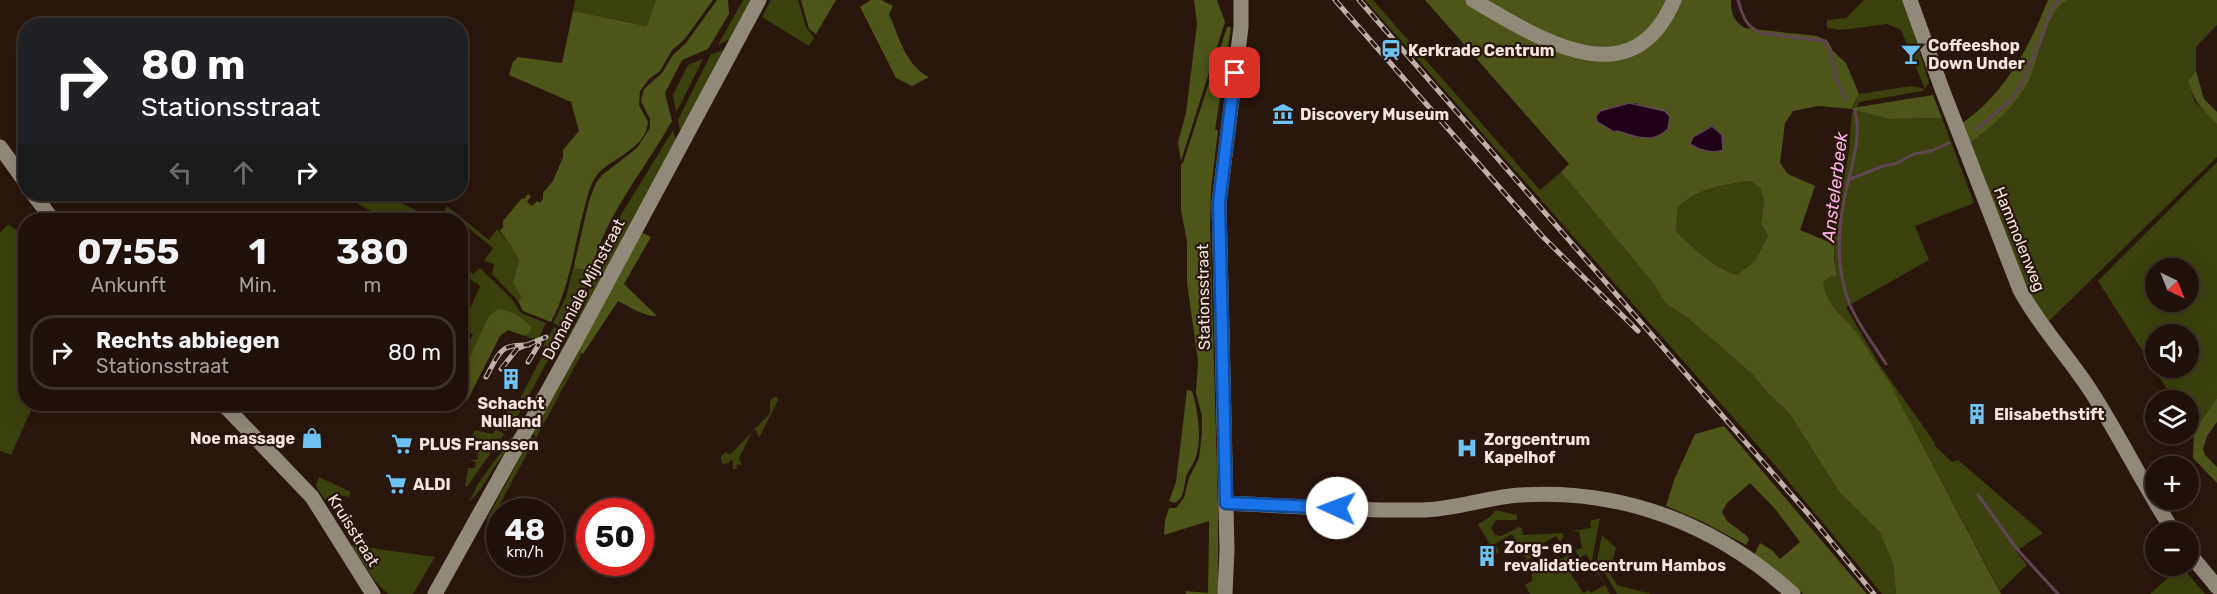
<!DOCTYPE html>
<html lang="de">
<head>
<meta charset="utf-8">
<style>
  :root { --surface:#1f1009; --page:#271912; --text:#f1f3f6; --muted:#a19d9c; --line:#3c302a }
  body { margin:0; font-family:Rubik,sans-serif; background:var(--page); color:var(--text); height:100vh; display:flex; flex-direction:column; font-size:22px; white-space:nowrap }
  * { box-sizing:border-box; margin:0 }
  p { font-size:20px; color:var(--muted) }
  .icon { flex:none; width:33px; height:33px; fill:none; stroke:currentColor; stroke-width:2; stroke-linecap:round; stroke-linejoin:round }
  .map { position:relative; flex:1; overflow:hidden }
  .sheet { position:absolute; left:18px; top:213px; width:450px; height:198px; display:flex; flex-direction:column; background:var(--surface); border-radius:24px; box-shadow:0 6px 24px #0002,0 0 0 2px var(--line) }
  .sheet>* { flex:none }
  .hud { position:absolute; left:18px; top:18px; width:450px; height:183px; border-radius:24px; box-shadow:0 6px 24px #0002,0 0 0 2px var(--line); background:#202124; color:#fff; overflow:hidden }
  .needle { width:39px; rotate:137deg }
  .fabs { position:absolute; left:2145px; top:258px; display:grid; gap:12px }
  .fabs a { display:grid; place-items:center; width:54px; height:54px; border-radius:50%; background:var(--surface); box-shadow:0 6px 24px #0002,0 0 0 2px var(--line); font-size:30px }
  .speed { position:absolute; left:486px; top:498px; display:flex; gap:12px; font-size:30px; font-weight:700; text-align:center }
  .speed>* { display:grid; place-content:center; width:78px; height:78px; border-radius:50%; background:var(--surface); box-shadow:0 6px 24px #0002,0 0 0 2px var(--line); line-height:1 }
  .speed small { font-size:15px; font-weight:400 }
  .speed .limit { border:9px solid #d22; background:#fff; color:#111 }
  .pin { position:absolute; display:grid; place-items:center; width:51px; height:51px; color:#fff; margin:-26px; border-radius:12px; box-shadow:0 3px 9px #0006 }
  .me { position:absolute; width:66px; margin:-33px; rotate:272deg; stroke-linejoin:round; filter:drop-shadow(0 0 4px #0008) }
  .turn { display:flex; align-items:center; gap:21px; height:126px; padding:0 24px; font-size:27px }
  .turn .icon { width:78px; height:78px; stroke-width:2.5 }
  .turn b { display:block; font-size:42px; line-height:51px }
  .lanes { display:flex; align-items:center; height:57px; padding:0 24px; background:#0003; justify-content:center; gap:30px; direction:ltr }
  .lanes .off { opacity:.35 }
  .eta { display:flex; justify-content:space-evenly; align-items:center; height:102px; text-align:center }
  .eta b { font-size:36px; font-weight:700; line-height:42px }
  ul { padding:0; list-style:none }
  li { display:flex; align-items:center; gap:18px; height:75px; margin:0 12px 9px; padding:0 12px; border:3px solid var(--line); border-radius:24px }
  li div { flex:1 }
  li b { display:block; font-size:22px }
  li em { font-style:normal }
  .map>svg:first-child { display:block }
</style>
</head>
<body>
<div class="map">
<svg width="2217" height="594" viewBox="0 0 2217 594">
  <rect width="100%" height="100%" fill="#29160c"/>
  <g fill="#3a410c" fill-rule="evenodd">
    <path d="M575,0H656L648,26L573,11Z"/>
    <path d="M743,0H751L730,39L718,45Z"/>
    <path d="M771,0H798L806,27L814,38L809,46L762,17Z"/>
    <path d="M1365,0H1373L1540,190L1561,172L1653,283L1665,303L1689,319L1752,374L1768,393L1789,413L1840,493L1879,531L1893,564L1896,594H1882L1774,464Z"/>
    <path d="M1864,0H1904L1929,83L1923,91L1859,102L1857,107L1853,108L1889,119L1942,118L1974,203L1915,226L1929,260L1846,307L1879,364L1935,443L1934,445L1952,462L1958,460L2043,533L2016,551L2027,565L2000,591L1899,401L1858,335L1830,302L1823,291L1822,282L1830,277L1837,275C1828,233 1842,194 1849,152C1852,130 1848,115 1859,94L1911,86L1925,89L1901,30L1887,24L1842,30L1827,28V20L1846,18Z"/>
    <path d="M2068,0H2217V25L2196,47V71L2188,81L2195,102L2217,124V157L2048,322C2012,269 1993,203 1969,143C1990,130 2018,103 2029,81C2038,61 2047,8 2068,0Z"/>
    <path d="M725,50L680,131L678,120L711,54Z"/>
    <path d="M703,59L680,105L676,112L673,95L688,65Z"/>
    <path d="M673,130L676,140L510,448C492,465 486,487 469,502L479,482L521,425L540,391L583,308L602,253L619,218Z"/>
    <path d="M2217,162V398L2194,431L2189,422L2188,400H2174L2098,281ZM2156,268H2188V302H2156ZM2156,334H2188V368H2156Z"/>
    <path d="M1750,181L1760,188L1764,200L1761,224L1768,236L1755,261L1737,275C1712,267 1694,249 1676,231L1678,207C1699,188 1722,185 1750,181Z"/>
    <path d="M341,194H384L421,213L423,219V220H386Z"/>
    <path d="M447,206L489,240L497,229L511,246L519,260L513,283L522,298L521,301H518L492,274L494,264L484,261L493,248L456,218L453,220H440Z"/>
    <path d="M8,224L25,237L26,404H34L11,455L0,451V233Z"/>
    <path d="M575,261V268L585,270L592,267L583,296L566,330L553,323L566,297Z"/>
    <path d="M461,264L473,274L480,268L511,298L521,313L546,323L538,340L525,336L530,332L526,322L507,310L488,317L461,376L460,360L473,334L461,328V322L465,312L468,313L480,286L461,273Z"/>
    <path d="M554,327L563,332L518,416L506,431L499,428L511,405L515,406L519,400L546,349L543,346Z"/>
    <path d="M578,350L582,353L536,438L533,433Z"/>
    <path d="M774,397H777L778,400L759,438L756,430H753L739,458L742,466L738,464L736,468L739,469H733V461L731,460L728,463L723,464L721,460V456L727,451V454H731L770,413V401Z"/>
    <path d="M496,429L504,434L467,487L465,486L468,468H475L476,462L469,460H477L480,439L473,437L474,430L493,434Z"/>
    <path d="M531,437L535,439L496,511L499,514L489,520L487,519Z"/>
    <path d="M319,477L351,492L349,497L334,494L332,501L324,499L316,486Z"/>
    <path d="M1496,510L1517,515V520H1496L1491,528L1495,535L1501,536L1519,527L1522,528L1523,535L1563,533V538L1560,542L1556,536L1531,550L1534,556L1527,560L1512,534L1495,544L1499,552L1495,554L1478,524L1490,517Z"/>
    <path d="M1600,518L1592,560L1610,594H1530L1525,585L1532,581V567L1536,573L1568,555L1573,562L1566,566L1583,593L1589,590L1591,593L1605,585L1586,554L1580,558L1575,550L1582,548L1579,532L1572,531L1591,528L1590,521Z"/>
    <path d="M1602,535L1616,548L1609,572L1617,585L1651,594H1617L1597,560Z"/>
    <path d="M351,545L435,557L413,594H388L375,581Z"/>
    <path d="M2181,566L2205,594H2150Z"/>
  </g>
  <g fill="#4d5518" fill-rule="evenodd">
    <path d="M656,0H713L684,40L672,50L660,71L649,79L640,91L639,105L648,122C646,152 605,158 593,181C587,193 585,208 581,221C573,255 568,290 551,322L523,311L518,301L522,298L513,283L519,260L511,246L500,231L503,227V221L522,198L524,199L528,194L531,196L527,202L532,206L537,201L540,203L543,199V193L553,181L563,157V150L579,131L571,102L509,75L513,62L518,57L562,63L573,11L647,26Z"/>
    <path d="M717,0H728L729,14L708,49L682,60L665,93L672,121C645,169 607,213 592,267L585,270L575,268V261L589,201L596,183L602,175L637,148L650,128V119L641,101L644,89L662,73L673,55L686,43Z"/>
    <path d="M801,0H836L816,34L809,29Z"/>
    <path d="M871,0H881L893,6L889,14C899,37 906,66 929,77L912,86L896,78L860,7Z"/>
    <path d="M1194,0H1217L1225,22L1181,161L1178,142L1186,113L1197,24Z"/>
    <path d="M1425,0H1731C1731,13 1733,21 1745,28L1817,36L1828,41L1833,51L1846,63L1859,94L1852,108L1933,95L1942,118L1889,119L1852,109L1818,106L1793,111L1785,123L1780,163L1788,174L1815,186L1800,230L1834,244V259L1837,276L1830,277L1823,282C1824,304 1847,318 1859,336C1869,351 1877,366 1888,380L2001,594H1896L1893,564L1879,531L1840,493L1789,413L1768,393L1752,374L1689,319L1665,303L1653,283L1561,172L1569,164ZM1629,103H1637L1666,132C1649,143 1634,136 1617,131L1614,132L1598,123V112ZM1712,126L1722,135L1709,152L1691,144L1693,137ZM1750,181L1760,188L1764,200L1761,224L1768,236L1755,261L1737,275C1712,267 1694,249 1676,231L1678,207C1699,188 1722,185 1750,181Z"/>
    <path d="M2048,0H2068C2047,8 2038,61 2029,81C2018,103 1990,130 1969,143L1961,124C2004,95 2029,48 2048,0Z"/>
    <path d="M1227,27H1231L1215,130H1218L1211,190L1210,224L1218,506V593L1217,594H1186L1185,591L1208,593L1209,529V521L1164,535L1165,521L1169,508H1176L1184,498L1189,478L1199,458L1202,434V416L1196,393L1198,361L1187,283V241L1181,211V164L1183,163Z"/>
    <path d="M2196,71L2204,99L2217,112V124C2201,108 2195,103 2188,81Z"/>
    <path d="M641,232L651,237L624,284L657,316C645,317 630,307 618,301L583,354L578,350Z"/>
    <path d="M498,309C512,310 522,317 531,327L530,332L525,336L508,330L500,336L468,399L461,403V376L488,317Z"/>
    <path d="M1187,390L1192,391C1198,410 1203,443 1194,462C1192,466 1189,470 1187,474C1183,485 1186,498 1174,503L1169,501L1176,482Z"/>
    <path d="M2217,398V422L2207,436L2203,449L2205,455L2217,467V483L2193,458L2194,431Z"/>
    <path d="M1724,426L1867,594H1803L1754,555L1760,543L1773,551L1780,559L1800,542L1776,510L1750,483L1727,503L1722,512L1727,521L1747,536L1749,539L1746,545L1703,522L1666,506L1674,480L1695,434Z"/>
  </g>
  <g fill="#200018" stroke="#5f4553" stroke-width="1.5">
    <path d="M1629,103L1665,111L1670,117L1668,129C1653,145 1634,136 1617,131L1614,132L1597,122L1596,116L1600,111Z"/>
    <path d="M1712,126L1722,135L1723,150C1713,154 1699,150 1690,144L1693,137Z"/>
  </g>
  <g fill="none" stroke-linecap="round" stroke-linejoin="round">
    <g stroke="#5f4553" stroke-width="3">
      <path d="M1738,0C1743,16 1745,26 1761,33L1825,41C1836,60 1833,83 1847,100"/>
      <path d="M1855,110C1861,136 1854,157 1848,182C1838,223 1834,265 1850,305C1859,326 1874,345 1886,364"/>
      <path d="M1977,129L2012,99L2022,83L2045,29L2049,13L2058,0"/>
      <path d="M1848,180L1883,166L1895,164L1914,154L1931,151L1949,143"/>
      <path d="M1978,495L2017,549L2058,594"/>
    </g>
    <g stroke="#91897a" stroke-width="15">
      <path d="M1473,0C1537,37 1631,101 1674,0"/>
      <path d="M1910,0L1942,89L2020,290C2040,327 2069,357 2092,393C2121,438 2144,487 2174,532"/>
      <path d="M0,147L26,183"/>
      <path d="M33,194L53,220"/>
      <path d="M223,404L312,497L373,594"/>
      <path d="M1226,503C1290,506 1356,511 1421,510C1454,510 1487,497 1520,495C1623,488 1717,525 1793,594"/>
      <path d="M2188,552L2217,587"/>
      <path d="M435,594L574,344L759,0"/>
      <path d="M1225,594L1227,550L1219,203L1241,27V0"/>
    </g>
    <defs>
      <g id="rail">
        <path d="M1335,0L1543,237L1638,331"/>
        <path d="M1359,0L1811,517L1874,594"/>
        <path d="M528,362L539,344"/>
        <path d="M501,369L517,349L546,337"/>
        <path d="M486,377C500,353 498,344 529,345"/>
      </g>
    </defs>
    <use href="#rail" stroke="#bfb0a8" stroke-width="5"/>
    <use href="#rail" stroke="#29160c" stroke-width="3" stroke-dasharray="9" stroke-linecap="butt"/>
  </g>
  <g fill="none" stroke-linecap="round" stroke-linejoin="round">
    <defs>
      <path id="route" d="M1235,73L1219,203L1226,503L1337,508"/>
    </defs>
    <use href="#route" stroke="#114b97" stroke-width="15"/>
    <use href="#route" stroke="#1a73e8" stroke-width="10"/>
  </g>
  <defs>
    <symbol id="station-bare" viewBox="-9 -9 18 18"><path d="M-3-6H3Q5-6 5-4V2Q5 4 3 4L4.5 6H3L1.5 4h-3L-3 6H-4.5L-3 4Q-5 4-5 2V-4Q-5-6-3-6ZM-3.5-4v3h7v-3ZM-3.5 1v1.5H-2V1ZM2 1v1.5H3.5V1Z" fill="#6dc2f3" stroke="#29160c" stroke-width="2.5" paint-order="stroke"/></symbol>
    <symbol id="bar-bare" viewBox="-9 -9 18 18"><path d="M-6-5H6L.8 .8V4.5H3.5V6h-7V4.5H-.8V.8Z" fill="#6dc2f3" stroke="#29160c" stroke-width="2.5" paint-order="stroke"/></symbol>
    <symbol id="museum-bare" viewBox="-9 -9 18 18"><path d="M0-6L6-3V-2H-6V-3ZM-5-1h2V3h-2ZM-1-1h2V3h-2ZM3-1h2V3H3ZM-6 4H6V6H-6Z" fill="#6dc2f3" stroke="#29160c" stroke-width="2.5" paint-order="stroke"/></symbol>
    <symbol id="building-bare" viewBox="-9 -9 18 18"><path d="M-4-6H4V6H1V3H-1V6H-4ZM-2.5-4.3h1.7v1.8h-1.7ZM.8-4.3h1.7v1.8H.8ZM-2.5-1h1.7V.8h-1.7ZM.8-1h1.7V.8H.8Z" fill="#6dc2f3" stroke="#29160c" stroke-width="2.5" paint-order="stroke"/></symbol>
    <symbol id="shop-bare" viewBox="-9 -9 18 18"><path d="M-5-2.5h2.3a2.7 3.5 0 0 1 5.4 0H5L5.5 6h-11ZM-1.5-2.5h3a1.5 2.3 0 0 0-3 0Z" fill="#6dc2f3" stroke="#29160c" stroke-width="2.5" paint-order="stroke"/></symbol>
    <symbol id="supermarket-bare" viewBox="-9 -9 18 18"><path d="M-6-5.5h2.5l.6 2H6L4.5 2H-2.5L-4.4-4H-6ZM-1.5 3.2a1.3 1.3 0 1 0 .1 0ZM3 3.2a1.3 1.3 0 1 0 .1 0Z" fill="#6dc2f3" stroke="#29160c" stroke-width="2.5" paint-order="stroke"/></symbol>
    <symbol id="hospital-bare" viewBox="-9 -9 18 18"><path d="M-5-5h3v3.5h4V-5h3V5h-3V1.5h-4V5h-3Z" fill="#6dc2f3" stroke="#29160c" stroke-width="2.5" paint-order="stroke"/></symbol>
  </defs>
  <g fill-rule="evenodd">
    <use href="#station-bare" x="1376" y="35" width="30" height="30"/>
    <use href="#bar-bare" x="1896" y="39" width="30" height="30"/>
    <use href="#museum-bare" x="1268" y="99" width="30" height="30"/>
    <use href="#building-bare" x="496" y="364" width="30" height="30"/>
    <use href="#building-bare" x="1962" y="399" width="30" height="30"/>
    <use href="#shop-bare" x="297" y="423" width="30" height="30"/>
    <use href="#supermarket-bare" x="387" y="429" width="30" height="30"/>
    <use href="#hospital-bare" x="1452" y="433" width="30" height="30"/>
    <use href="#supermarket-bare" x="381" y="469" width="30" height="30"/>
    <use href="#building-bare" x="1472" y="541" width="30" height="30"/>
  </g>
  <g text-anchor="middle" stroke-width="4.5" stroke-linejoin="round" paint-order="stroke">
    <g font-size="16" font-weight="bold" fill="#f2e5de" stroke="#29160c" text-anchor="start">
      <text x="1928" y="51">Coffeeshop<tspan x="1928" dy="18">Down Under</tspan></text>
      <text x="1408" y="56">Kerkrade Centrum</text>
      <text x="1300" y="120">Discovery Museum</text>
      <text x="511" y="409" text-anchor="middle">Schacht<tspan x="511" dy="18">Nulland</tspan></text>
      <text x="1994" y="420">Elisabethstift</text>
      <text x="295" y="444" text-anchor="end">Noe massage</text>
      <text x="1484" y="445">Zorgcentrum<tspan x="1484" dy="18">Kapelhof</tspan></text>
      <text x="419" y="450">PLUS Franssen</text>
      <text x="413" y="490">ALDI</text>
      <text x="1504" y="553">Zorg- en<tspan x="1504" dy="18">revalidatiecentrum Hambos</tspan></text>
    </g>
    <g font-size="16" fill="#f2e5de" stroke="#29160c">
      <text transform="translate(2020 239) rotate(68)" y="6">Hammolenweg</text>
      <text transform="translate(583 289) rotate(-62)" y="6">Domaniale Mijnstraat</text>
      <text transform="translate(1203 297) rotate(-91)" y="6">Stationsstraat</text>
      <text transform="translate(354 530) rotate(58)" y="6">Kruisstraat</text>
    </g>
    <g font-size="18" font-style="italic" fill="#fdb3e5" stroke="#29160c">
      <text transform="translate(1835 187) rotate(-83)" y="6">Anstelerbeek</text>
    </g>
  </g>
</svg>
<div class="fabs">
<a><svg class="needle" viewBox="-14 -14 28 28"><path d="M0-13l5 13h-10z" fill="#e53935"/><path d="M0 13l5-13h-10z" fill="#a19d9c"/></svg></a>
<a><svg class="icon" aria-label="sound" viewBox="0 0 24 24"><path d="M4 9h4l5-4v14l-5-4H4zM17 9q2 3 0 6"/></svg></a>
<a><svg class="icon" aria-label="layers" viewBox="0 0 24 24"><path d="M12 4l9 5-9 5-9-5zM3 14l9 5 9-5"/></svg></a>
<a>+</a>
<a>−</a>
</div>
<div class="speed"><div>48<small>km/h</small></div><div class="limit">50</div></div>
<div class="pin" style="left:1235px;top:73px;background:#d93025"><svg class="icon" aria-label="arrive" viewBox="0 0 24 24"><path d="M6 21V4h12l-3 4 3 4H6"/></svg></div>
<svg class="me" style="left:1337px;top:508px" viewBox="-20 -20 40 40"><circle r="19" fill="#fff"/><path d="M0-13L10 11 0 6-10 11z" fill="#1a73e8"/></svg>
<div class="hud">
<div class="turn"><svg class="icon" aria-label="right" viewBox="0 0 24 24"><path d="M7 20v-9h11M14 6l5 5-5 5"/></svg><div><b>80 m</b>Stationsstraat</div></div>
<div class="lanes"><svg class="icon off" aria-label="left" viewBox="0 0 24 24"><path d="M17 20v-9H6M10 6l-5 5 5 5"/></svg><svg class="icon off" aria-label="ahead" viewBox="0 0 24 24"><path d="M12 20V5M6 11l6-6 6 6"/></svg><svg class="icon" aria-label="right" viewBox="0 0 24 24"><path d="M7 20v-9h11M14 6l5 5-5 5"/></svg></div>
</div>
<section class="sheet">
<div class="eta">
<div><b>07:55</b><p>Ankunft</p></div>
<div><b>1</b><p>Min.</p></div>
<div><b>380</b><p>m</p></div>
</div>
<ul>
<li><svg class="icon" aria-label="right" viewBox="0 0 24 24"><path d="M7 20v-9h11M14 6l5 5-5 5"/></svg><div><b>Rechts abbiegen</b><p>Stationsstraat</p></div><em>80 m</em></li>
</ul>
</section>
</div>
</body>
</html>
